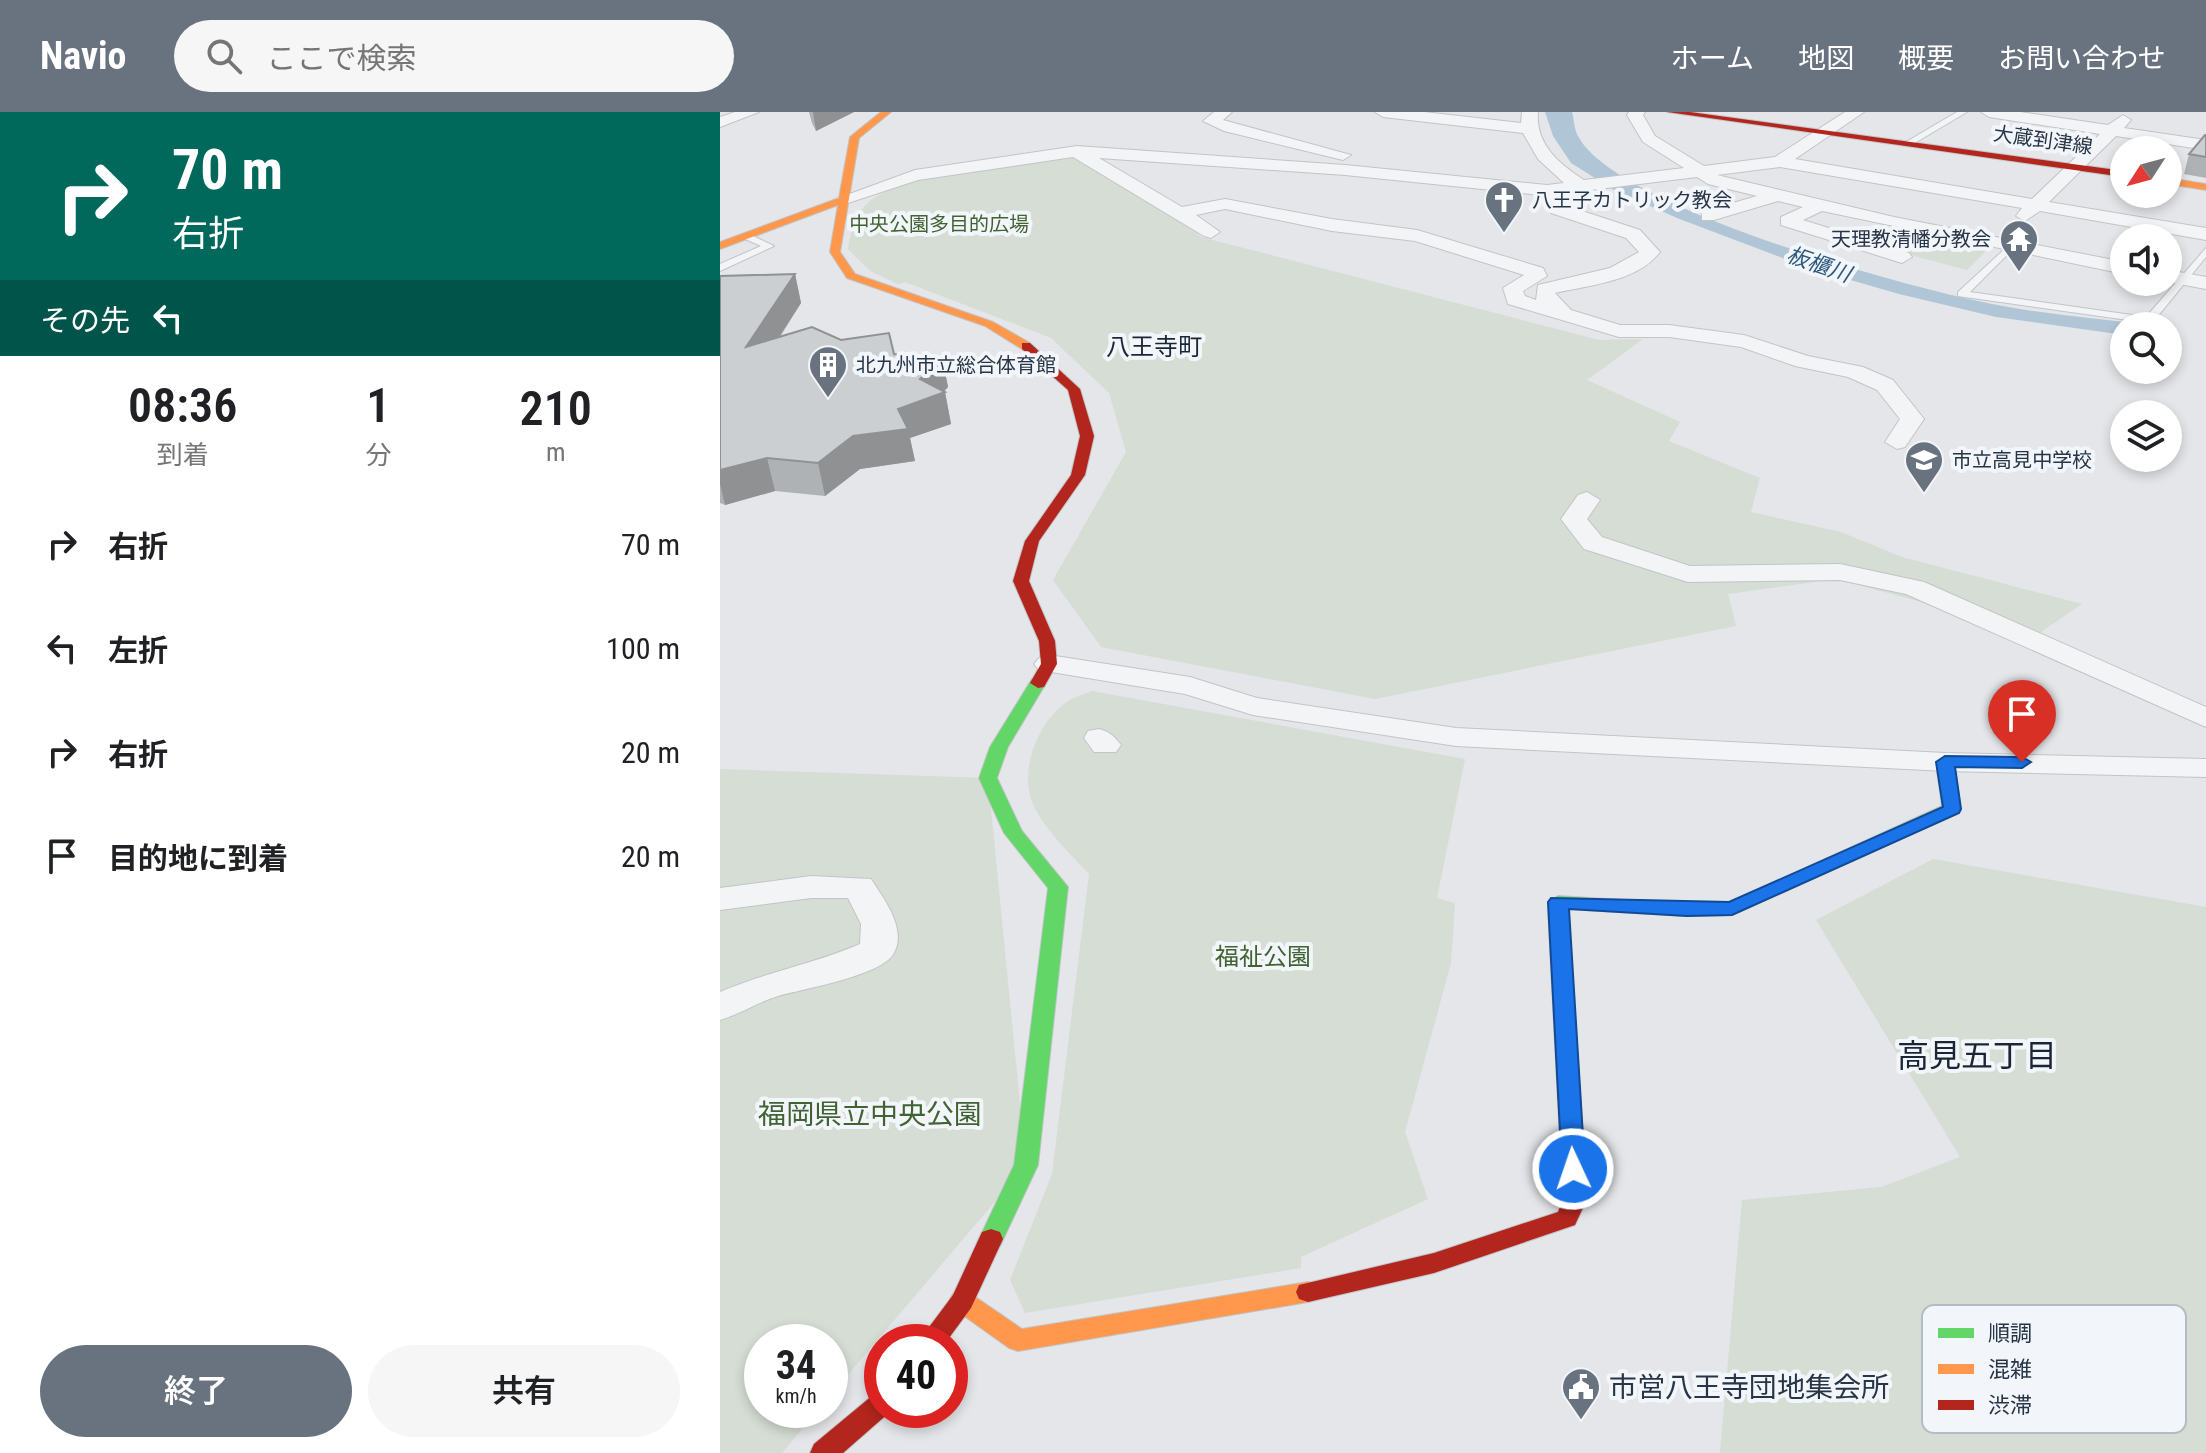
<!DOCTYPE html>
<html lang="ja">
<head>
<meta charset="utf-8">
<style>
  :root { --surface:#fff; --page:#f6f6f6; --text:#202124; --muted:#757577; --accent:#69737f }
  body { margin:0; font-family:"Roboto Condensed","Noto Sans JP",sans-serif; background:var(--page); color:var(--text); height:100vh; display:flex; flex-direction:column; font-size:30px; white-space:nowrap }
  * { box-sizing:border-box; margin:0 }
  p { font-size:26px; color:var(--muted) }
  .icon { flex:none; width:44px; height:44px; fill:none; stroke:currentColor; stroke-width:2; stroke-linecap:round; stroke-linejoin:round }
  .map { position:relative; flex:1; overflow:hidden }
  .sheet { display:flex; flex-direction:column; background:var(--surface); width:720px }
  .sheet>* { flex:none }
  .top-card { background:#00695c; color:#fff; overflow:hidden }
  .needle { width:52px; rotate:234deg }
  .controls { position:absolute; left:1390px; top:24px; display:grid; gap:16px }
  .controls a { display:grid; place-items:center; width:72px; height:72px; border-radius:50%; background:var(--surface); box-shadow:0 4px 12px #0003; font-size:40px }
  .speed { position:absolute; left:24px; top:1212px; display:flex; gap:16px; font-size:40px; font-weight:700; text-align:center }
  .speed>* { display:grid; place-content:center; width:104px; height:104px; border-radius:50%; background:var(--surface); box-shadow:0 4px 12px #0003; line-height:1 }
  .speed small { font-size:20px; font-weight:400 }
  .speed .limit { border:12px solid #d22; background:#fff; color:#111 }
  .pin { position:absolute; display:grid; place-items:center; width:68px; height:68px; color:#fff; margin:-82px -34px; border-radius:50% 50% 50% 0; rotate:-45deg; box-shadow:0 0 8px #0007 }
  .pin .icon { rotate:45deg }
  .me { position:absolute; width:88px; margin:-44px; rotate:357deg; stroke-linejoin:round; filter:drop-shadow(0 0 6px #0008) }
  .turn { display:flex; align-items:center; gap:28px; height:168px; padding:0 40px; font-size:36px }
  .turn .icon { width:104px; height:104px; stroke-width:2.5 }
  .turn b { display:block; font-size:56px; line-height:68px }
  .then { display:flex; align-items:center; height:76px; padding:0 40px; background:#0003; gap:16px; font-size:30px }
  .eta { display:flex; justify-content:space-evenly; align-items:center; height:136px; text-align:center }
  .eta b { font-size:48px; font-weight:600; line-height:56px }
  .button { display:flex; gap:16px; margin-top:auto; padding:16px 40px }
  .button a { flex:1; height:92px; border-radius:48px; background:var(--accent); color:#fff; font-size:32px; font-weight:600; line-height:92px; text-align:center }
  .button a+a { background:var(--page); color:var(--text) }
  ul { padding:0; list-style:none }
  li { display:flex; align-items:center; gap:24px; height:104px; padding:0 40px }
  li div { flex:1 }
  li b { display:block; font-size:30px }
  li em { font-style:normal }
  header { display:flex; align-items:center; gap:48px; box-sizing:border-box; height:112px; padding:0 40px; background:var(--accent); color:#fff }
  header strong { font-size:38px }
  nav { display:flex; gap:44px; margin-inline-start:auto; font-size:28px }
  .search { width:560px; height:72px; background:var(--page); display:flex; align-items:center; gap:20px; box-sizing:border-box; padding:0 28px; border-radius:44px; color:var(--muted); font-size:30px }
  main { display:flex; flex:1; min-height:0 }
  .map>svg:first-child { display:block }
</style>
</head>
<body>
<header>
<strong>Navio</strong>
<div class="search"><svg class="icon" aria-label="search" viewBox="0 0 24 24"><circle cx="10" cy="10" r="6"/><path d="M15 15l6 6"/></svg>ここで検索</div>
<nav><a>ホーム</a><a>地図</a><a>概要</a><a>お問い合わせ</a></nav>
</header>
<main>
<section class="sheet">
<div class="top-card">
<div class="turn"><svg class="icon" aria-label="right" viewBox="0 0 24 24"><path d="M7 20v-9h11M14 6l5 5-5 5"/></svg><div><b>70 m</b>右折</div></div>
<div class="then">その先<svg class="icon" aria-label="left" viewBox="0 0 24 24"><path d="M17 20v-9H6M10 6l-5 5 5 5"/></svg></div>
</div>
<div class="eta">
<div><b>08:36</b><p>到着</p></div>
<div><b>1</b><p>分</p></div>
<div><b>210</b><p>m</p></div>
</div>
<ul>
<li><svg class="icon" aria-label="right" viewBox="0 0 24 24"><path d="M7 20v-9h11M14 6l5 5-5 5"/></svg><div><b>右折</b></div><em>70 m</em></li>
<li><svg class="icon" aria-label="left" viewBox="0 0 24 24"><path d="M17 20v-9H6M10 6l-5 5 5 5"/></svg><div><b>左折</b></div><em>100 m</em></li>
<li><svg class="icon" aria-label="right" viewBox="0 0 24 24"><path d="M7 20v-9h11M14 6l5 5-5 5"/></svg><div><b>右折</b></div><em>20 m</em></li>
<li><svg class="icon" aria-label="arrive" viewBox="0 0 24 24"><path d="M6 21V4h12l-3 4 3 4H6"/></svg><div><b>目的地に到着</b></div><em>20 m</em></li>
</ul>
<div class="button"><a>終了</a><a>共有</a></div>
</section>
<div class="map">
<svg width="1486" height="1341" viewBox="0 0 1486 1341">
  <rect width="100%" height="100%" fill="#e4e6e9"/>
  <g fill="#d5ddd4">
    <path d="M356,44L457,104L481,125L879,228L923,227L867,268L960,310L949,329L1040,366L1031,400L1121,420L1182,445L1362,492L1318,522L1117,467L1008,482L1016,514L655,587L381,535L333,468L406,340L389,281L331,226L185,170L178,172L150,159L128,137C136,89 152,84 195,68Z"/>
    <path d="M1173,114L1270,135L1247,158L1142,130Z"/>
    <path d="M372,579L745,647L717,786L735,791L731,851L685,1020L708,1087L581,1145V1156L305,1201L290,1168L332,1062L369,762C350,741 321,715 311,687C301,655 318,612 344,592C352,585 363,583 372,579Z"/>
    <path d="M0,657L268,666L306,1053L110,1284V1230H42V1298H98L62,1341H0Z"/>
    <path d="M1213,747L1486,795V1341H1000L1022,1088L1161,1075L1240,1045L1096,808Z"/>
  </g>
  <path fill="#b0c6d7" d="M825,0H852C854,7 854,17 858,24C895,95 1177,172 1258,189C1317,202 1379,207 1439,214H1404V223L1276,205L1179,182L1089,156L957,106L894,78L851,51L833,24Z"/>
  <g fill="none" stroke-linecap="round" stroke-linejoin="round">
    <defs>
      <g id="lane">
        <path d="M1237,0H1247L1193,32L1186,30Z"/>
        <path d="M23,122H29L54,134L0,159V152L41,134L23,126Z"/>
        <path d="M1289,133L1292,134V138L1250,180L1426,205L1486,136V145L1433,210L1429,211L1238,184V180Z"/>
      </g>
      <g id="street">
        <path d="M15,0H39L0,15V5Z"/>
        <path d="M494,0H512L503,8L631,43L623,48L504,19L483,9Z"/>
        <path d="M655,0H704L801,11L802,0H818C815,32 839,52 864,68L964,56L923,30L907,3L909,0H925L923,3L935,24L984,54L1055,45L1125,0H1144L1075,47L1312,87L1380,22L1269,5L1261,0H1300L1388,13L1403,3L1411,8L1404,16L1486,28V38L1396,24L1329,90L1486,116V128L1320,99L1305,109L1296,104L1302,96L1060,55L997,63L1174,105L1404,150V162L1102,99L1083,108L1189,141L1192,145L1182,151L1061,113V105L1083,95L1058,89L994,108H982V100L1037,84L988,72L977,65L838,82L844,93L920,118L940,140C917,170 869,173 835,181L851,198L900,213H949L1024,223L1088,244L1143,255L1173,268L1204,307L1185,335L1177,337L1165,330L1180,307L1157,278L1128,265L1075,254L1021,235L949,225H899L788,192L783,176L804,163L695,129L612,119L505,97L476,103L500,120L491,126L484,124L353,45L198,68L125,92L116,87L195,58L357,34L625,53L827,73L844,71L818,47L803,21L663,5ZM379,46L625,63L821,83L831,101L906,126L919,140L890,156L818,173L816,188L805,184L803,179L827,164L823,156L697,118L612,107L505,87L462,95Z"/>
        <path d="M1448,158L1486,165V177L1448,170Z"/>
        <path d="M867,380L880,388L867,407L882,425L970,454L1120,452L1204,470L1486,595V615L1186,482L1120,468L968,470L864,437L841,407L858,383Z"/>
        <path d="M329,543L470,565L537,586L736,616L1225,641L1486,647V665L1225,659L736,634L533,603L465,582L319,558L314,552L319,546Z"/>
        <path d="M379,617C390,620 394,624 401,633L396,640H374L364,626L368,619Z"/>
        <path d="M91,764L151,767C164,787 187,817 174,841C162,864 82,877 58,884C38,890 20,902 0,908V880C46,860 94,852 140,832L141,812L128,786H91L0,798V776Z"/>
      </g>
      <g id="fast">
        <path d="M318,566L326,571L288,635L277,666L302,719L348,775L318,1053L280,1134L271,1137L262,1134L259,1127L294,1053L328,776L284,721L259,666L270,635L312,567Z"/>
        <path d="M1225,645L1234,650L1241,697L1238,701L1012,803L967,804L848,797L849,814L846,819H832L829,814L828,790L838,784L967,792L1009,791L1222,694L1216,650Z"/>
      </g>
      <g id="slow">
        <path d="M161,0H171L139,26L120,140L135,162L273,210L310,231V237H302L265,214L127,166L110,140L118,93L0,137V130L119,86L130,25Z"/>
        <path d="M1448,66L1486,72V78L1448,72Z"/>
        <path d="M588,1170L597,1173L600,1180L597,1187L588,1190L298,1239L289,1236L233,1196L229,1189L233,1182L242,1179L251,1182L302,1217Z"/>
      </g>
      <g id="jam">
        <path d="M947,0H970L1404,59V65Z"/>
        <path d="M302,231H310L360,277L374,324L365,363L319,429L309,469L335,529L337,552L324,575L318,576L310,571L321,552L319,529L293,469L305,429L351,363L360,324L348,278L302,237Z"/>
        <path d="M839,807L846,809L849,814L867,1087L855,1113L714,1161L588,1190L579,1187L576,1180L579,1173L714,1141L838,1100L843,1087L829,814L832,809Z"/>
        <path d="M271,1117L280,1120L283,1127L251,1196L226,1230H198L233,1183L262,1120Z"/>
        <path d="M162,1280V1298L171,1299L123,1341H90L94,1332L153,1283Z"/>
      </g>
    </defs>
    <use href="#lane" stroke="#c2c4c7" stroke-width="2"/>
    <use href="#street" stroke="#c2c4c7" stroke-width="2"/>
    <use href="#fast" stroke="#c2c4c7" stroke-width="2"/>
    <use href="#slow" stroke="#c2c4c7" stroke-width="2"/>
    <use href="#jam" stroke="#c2c4c7" stroke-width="2"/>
    <use href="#lane" fill="#f3f4f6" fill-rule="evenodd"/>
    <use href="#street" fill="#f3f4f6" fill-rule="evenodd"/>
    <use href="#fast" fill="#63d668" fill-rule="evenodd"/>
    <use href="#slow" fill="#ff974d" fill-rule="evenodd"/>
    <use href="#jam" fill="#b3261e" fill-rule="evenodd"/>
  </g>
  <g fill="#afb2b5">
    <path d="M89,0H134L96,19L92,11Z"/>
    <path d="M1486,23V66L1464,62L1469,42Z"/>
    <path d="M75,162L81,191L60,225L121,228L174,242L222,245L228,275L224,280H225L231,312L190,326L195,349L140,357L105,384L55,379L5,393L0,391V164Z"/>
  </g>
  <g fill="#8f9193">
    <path d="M93,0H134L96,19Z"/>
    <path d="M75,162L81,191L33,265L26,235Z"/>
    <path d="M222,245L228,275L222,281L225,280L231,312L190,326L195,349L140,357L105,384L98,351L133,324L178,297L200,267Z"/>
    <path d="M47,346L55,379L5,393L0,372V358Z"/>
  </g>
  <g fill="#cccfd2" stroke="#8f9193" stroke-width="2">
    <path d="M1485,23H1486V45L1469,42Z"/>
    <path d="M75,162L26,235L92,215L121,228L169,221L174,242L222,245L200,267L225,280L178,297L188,317L133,324L98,351L47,346L0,358V164Z"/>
  </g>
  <path fill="#1a73e8" stroke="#114b97" stroke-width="2" d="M1225,644L1302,645L1311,650L1302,656L1235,655L1241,697L1239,701L1012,803L967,804L849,797L865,1057L862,1063H845L842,1057L828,790L831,786L1009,790L1223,695L1216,650Z"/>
  <defs>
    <symbol id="church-pin" viewBox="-11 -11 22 30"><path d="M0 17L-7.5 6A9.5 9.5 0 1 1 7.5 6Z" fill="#69737f" stroke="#f2f5f9"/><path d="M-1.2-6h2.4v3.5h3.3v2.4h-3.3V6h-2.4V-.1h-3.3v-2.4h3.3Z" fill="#fff"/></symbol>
    <symbol id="temple-pin" viewBox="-11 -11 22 30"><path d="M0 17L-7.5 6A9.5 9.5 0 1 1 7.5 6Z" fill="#69737f" stroke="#f2f5f9"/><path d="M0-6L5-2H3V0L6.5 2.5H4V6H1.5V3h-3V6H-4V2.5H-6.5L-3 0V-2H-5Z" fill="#fff"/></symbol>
    <symbol id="building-pin" viewBox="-11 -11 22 30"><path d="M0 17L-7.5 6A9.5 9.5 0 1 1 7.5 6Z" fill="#69737f" stroke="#f2f5f9"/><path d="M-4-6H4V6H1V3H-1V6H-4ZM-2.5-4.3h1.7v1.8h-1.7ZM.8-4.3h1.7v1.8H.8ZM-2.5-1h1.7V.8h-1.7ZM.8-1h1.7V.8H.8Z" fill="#fff"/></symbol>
    <symbol id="school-pin" viewBox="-11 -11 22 30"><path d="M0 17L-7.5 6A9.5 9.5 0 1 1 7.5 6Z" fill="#69737f" stroke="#f2f5f9"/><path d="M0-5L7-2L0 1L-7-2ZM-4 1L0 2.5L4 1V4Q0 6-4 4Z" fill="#fff"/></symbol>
    <symbol id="civic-pin" viewBox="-11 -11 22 30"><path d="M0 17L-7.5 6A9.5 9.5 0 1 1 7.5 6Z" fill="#69737f" stroke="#f2f5f9"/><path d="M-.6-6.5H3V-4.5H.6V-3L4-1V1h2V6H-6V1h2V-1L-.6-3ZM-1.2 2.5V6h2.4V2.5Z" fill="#fff"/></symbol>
  </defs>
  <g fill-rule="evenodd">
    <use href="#church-pin" x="762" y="66" width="44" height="60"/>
    <use href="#temple-pin" x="1277" y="105" width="44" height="60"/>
    <use href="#building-pin" x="86" y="231" width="44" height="60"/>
    <use href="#school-pin" x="1182" y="326" width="44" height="60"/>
    <use href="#civic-pin" x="839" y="1253" width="44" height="60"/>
  </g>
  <g text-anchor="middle" stroke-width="8" stroke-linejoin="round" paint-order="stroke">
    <g font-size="20" fill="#273546" stroke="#f2f5f9">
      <text transform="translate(1323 28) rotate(8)" y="7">大蔵到津線</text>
    </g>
    <g font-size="20" fill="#273546" stroke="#f2f5f9" text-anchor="start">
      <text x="812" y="95">八王子カトリック教会</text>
      <text x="1271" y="134" text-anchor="end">天理教清幡分教会</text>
      <text x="136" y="260">北九州市立総合体育館</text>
      <text x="1232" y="355">市立高見中学校</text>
    </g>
    <g font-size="20" fill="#416333" stroke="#f2f5f9">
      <text x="219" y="119">中央公園多目的広場</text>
    </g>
    <g font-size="22" font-style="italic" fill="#2c597f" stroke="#f2f5f9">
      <text transform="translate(1099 152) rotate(19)" y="8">板櫃川</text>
    </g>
    <g font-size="24" fill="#1a2636" stroke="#f2f5f9">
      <text x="434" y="243">八王寺町</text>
    </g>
    <g font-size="24" fill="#416333" stroke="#f2f5f9">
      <text x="543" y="853">福祉公園</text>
    </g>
    <g font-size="28" fill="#416333" stroke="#f2f5f9">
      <text x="150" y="1012">福岡県立中央公園</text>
    </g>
    <g font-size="28" fill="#273546" stroke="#f2f5f9" text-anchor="start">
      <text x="889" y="1285">市営八王寺団地集会所</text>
    </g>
    <g font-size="32" fill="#1a2636" stroke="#f2f5f9">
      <text x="1257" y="955">高見五丁目</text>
    </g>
  </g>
  <rect x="1202" y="1193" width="264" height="128" rx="12" fill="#f2f5f9" stroke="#b5bbc3" stroke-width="2"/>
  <rect x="1218" y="1216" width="36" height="10" fill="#63d668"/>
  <rect x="1218" y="1252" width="36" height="10" fill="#ff974d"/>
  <rect x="1218" y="1288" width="36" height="10" fill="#b3261e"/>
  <g font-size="22" fill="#273546">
    <text x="1268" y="1229">順調</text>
    <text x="1268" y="1265">混雑</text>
    <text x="1268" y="1301">渋滞</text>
  </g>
</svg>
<div class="controls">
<a><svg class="needle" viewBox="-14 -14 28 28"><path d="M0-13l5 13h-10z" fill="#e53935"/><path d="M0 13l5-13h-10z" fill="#757577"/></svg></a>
<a><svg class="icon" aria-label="sound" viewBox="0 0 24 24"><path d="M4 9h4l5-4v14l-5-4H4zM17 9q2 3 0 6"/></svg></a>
<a><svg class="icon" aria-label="search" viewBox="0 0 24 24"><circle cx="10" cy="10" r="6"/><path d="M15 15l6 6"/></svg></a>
<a><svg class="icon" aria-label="layers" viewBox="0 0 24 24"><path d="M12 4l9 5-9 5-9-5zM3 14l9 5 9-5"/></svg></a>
</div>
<div class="speed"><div>34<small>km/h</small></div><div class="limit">40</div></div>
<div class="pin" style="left:1302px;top:650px;background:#d93025"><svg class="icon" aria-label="arrive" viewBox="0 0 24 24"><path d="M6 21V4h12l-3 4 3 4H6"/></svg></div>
<svg class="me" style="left:853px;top:1057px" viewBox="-20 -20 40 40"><circle r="17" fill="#1a73e8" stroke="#fff" stroke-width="3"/><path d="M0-11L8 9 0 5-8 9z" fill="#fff"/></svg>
</div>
</main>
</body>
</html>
